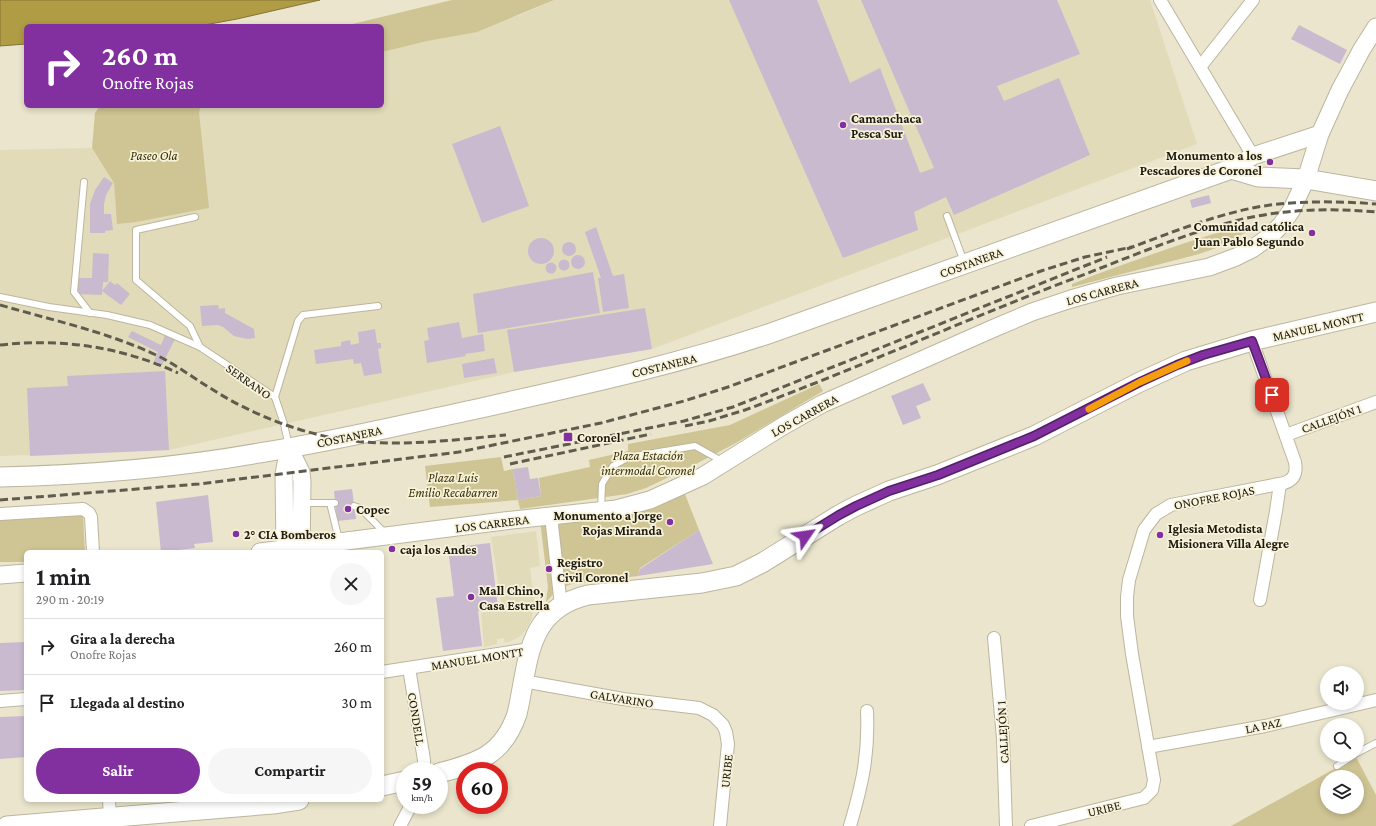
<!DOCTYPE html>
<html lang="es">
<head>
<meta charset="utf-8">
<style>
  :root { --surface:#fff; --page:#f6f6f6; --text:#202124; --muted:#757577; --line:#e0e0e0; --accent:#8230a0 }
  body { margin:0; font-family:"Crimson Pro",serif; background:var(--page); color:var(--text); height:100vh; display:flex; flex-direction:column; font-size:15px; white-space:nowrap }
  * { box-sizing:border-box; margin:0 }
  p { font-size:13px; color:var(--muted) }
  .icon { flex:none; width:22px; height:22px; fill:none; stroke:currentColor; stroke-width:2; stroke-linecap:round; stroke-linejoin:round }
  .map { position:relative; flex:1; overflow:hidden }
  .drawer { position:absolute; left:24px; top:550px; width:360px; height:252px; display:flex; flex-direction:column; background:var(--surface); border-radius:6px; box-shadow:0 2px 6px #0003 }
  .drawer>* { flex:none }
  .hud { position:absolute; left:24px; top:24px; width:360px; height:84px; border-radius:6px; box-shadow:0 2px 6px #0003; background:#8230a0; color:#fff; overflow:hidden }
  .tools { position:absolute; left:1320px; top:666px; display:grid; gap:8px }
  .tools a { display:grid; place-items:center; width:44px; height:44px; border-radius:50%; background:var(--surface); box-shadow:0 2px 6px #0003; font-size:20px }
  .speed { position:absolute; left:396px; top:762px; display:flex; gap:8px; font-size:20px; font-weight:700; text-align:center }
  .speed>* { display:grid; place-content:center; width:52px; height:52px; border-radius:50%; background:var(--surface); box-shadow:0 2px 6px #0003; line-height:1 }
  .speed small { font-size:10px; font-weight:400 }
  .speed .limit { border:6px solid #d22; background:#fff; color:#111 }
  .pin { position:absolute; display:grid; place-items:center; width:34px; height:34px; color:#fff; margin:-17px; border-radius:8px; box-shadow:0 2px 6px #0006 }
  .me { position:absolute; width:44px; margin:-22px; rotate:58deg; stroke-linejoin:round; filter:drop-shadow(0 0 3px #0008) }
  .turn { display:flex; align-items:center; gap:14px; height:84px; padding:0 12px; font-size:18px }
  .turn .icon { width:52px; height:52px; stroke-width:2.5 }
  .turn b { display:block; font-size:28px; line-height:34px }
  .round { display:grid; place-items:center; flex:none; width:42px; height:42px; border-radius:21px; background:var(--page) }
  .summary { display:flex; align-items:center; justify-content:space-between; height:68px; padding:0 12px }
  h1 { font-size:24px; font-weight:700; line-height:30px }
  .cta { display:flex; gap:8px; margin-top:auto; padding:8px 12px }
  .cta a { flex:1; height:46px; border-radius:24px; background:var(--accent); color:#fff; font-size:16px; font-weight:700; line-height:46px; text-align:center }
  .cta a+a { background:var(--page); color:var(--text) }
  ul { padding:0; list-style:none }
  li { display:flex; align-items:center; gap:12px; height:56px; padding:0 12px; border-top:1px solid var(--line) }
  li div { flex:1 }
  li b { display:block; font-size:15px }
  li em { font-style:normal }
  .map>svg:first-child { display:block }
</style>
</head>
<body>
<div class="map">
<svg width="1376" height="826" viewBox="0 0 1376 826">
  <rect width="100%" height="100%" fill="#eae5cc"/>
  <g fill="#e2dbba">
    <path d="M554,0H1150L1197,144L652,349L514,372L169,450L0,456V150L92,148L114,183L118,224L198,112L201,106H382V52L520,15Z"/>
    <path d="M536,531L540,566L530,568L534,600H538L539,609L532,611V618L526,630L521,636L509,642H504V638L497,639V644L484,647L481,613L502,609L491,537Z"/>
  </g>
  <g fill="#cfc493" fill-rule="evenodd">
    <path d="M452,0H554L477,32L427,41L382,52V26H344Z"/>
    <path d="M100,106H201L199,112L209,208L136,222L117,224L114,183L92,148L95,113Z"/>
    <path d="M1256,226L1222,246L1199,254L1072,287V284C1109,269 1147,256 1185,243C1208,236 1232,227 1256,226Z"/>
    <path d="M819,384L823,391L736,443L694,465L646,488L627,494L520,509L518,500L430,507L425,466L501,457L504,471L513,469L518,500L541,496L539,478L590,467L589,460L628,451V444L730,425Z"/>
    <path d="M683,489L699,530L640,568L638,576L572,584L558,589L546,602L548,587L540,520Z"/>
    <path d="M0,512L83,515L85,552H26V562H0Z"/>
    <path d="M1356,757L1376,795V826H1231ZM1327,777H1357V807H1327Z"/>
  </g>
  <path fill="#af9c44" stroke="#837535" d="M0,0H320L237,19L199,26H26V44L0,46Z"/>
  <g fill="#c9bad0">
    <path d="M729,0H817L850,83L880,68L920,173L934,168L861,0H1057L1080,54L997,86L1004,101L1059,78L1090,155L954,215L946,197L914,212L918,230L843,258Z"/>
    <path d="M1299,25L1347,50L1340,64L1291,39Z"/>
    <path d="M500,126L529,206L482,223L452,144Z"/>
    <path d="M104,177L113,183L106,195L104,204V214H111L113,230L105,231V233H90V204L95,190Z"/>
    <path d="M1209,195L1211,203L1192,208L1190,200Z"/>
    <path d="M596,227L613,276L624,274L629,308L603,312L598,278H601L585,232Z"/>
    <circle cx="541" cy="251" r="13"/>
    <circle cx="569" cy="249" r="7"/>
    <path d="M93,253L109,254L108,282H103L102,295L76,294L77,278H92Z"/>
    <circle cx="578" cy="262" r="7"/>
    <circle cx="564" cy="265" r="5.5"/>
    <circle cx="551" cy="268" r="5.5"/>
    <path d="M593,272L600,313L478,333L473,294Z"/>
    <path d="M110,281L115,285L117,283L130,294L121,305L102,291Z"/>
    <path d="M218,305L219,309L225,308V313L254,329L255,338L247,339L234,336L223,327L218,325L202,326L200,306Z"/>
    <path d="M645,308L652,349L514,372L507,330Z"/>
    <path d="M459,322L462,338L483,334L485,351L465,354L466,356L427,363L424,341L429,340L427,328Z"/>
    <path d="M375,329L377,343H381V348L378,349L382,373L364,376L361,363L354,364L353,359L316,364L314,350L341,346V342L350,340L351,345L359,343L358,332Z"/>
    <path d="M132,331L161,345L165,335L175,339L162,365L154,361L158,352L128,337Z"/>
    <path d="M494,358L497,373L464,378L462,364Z"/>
    <path d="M165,371L169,450L30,456L27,388L68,386L67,376Z"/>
    <path d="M923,383L931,400L916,406L921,418L903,425L891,396Z"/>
    <path d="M528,467L530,479L538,478L541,496L518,500L513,469Z"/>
    <path d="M352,489L356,519L337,521L334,491Z"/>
    <path d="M208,495L213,542L194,544L195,548L161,552L156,502Z"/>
    <path d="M699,530L713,564L638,576L640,569Z"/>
    <path d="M490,543L498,608L478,611L482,646L443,651L436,598L454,596L448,548Z"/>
    <path d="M26,642V690L0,691V643Z"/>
    <path d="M26,716V757L0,759V717Z"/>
  </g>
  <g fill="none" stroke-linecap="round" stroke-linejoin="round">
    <defs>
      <g id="lane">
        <path d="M84,182L74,292L90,313"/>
        <path d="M947,216L964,262"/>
        <path d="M195,217L136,230V280L190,326L200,347"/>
        <path d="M0,297L49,307L107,315L150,325L200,347L275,397L284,424L289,447"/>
        <path d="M275,397L298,321L303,315L378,306"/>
        <path d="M303,503H335"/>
        <path d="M330,503L339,540"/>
        <path d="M354,506L360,508L385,533"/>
        <path d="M601,510L602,484L613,466L629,457L695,446L722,461"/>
        <path d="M1357,753L1376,743"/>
        <path d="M1337,766L1354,755"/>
      </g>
      <g id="street">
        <path d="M1160,0L1253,156"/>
        <path d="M1200,67L1253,0"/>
        <path d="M1286,435L1376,402"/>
        <path d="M0,514L83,509L89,513L91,517L93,552"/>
        <path d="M551,516L561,606"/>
        <path d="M1260,600L1276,511L1280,484"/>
        <path d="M994,638L1003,738L1006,826"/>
        <path d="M409,668L424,760V771"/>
        <path d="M382,672L530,649"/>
        <path d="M523,681L623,699L699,708L713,715L723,725L726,732L728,744L720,826"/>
        <path d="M0,701L26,699"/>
        <path d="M1148,747L1265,726L1376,700"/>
        <path d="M109,800L110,818"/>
        <path d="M400,826L411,805"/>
        <path d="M850,826C862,785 869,755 867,711"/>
        <path d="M1031,826L1144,798L1152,790L1154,780L1132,654L1127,616V597L1129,580L1144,530L1156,514L1171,505L1284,483C1294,480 1297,473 1295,462L1252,341"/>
      </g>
      <g id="secondary">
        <path d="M1231,169L1253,156L1320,134"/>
        <path d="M289,448L301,472L302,482L301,552"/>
        <path d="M260,552L504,521L616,509L650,500L703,476L783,426L822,404L992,329L1032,312L1071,299L1117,286L1209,267L1236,257L1252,249L1269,237L1281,225L1291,211L1306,179L1320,134L1340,90L1362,49L1376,27"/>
        <path d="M285,552L284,474L289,448"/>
        <path d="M0,575L26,573"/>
      </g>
      <g id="primary">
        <path d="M0,477C87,475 174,468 259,453C331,442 401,425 472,410C573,387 673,366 771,333L1231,169L1258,177L1306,179L1376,191"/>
        <path d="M439,773C478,763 503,755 517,714C529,663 525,610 588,595L702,583L736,576L762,563L839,515L856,506L889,491L937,475L1034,436L1140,382L1186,361L1252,341L1376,312"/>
        <path d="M382,786L405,781"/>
        <path d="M7,826L273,804L299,800"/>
      </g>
    </defs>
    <use href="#lane" stroke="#bcb69e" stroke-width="8"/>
    <use href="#street" stroke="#bcb69e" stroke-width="14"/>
    <use href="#secondary" stroke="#bcb69e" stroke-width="19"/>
    <use href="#primary" stroke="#bcb69e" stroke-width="21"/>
    <use href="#lane" stroke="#fff" stroke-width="6"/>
    <use href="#street" stroke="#fff" stroke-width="12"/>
    <use href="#secondary" stroke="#fff" stroke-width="17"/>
    <use href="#primary" stroke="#fff" stroke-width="19"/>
    <g stroke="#5f5c4e" stroke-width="3" stroke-dasharray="8 4" stroke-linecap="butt">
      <path d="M1127,249C1173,232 1221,212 1270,205C1305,201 1340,201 1376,204"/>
      <path d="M0,305C52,320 107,332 156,355C175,364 192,377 210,388C249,413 294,431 339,439C394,448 451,440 506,435"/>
      <path d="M0,345C62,338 122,347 178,373"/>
      <path d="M685,426L709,421L745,410C856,369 964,320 1075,278C1130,257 1185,233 1243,219C1287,209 1331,208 1376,212"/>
      <path d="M504,457L684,421L733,407L1107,257"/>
      <path d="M510,464L651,434"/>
      <path d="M0,500L199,484L459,452L601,423L684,401L728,387L1041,271L1085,257L1132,247"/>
    </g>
  </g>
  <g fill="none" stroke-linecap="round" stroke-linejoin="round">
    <defs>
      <path id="route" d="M805,536L839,515L856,506L889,491L938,475L1034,436L1140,382L1177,365L1203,355L1252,341L1272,395"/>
    </defs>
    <use href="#route" stroke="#541f68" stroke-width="10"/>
    <use href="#route" stroke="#8230a0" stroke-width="7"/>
    <path stroke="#f59e0b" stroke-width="7" d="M1089,409L1140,382L1187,361"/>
  </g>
  <g fill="#8230a0" stroke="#f8f2d9" stroke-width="1.5">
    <circle cx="843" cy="125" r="4"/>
    <circle cx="1270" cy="162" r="4"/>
    <circle cx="1312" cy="233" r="4"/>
    <rect x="563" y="432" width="10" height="10" rx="2"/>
    <circle cx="348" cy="509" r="4"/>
    <circle cx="670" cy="522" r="4"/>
    <circle cx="236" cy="534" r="4"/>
    <circle cx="1160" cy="535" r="4"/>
    <circle cx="392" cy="549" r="4"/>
    <circle cx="549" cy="569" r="4"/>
    <circle cx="471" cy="597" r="4"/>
  </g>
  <g text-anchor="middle" stroke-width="3.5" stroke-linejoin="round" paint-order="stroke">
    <g font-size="13" font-weight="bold" fill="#1c1a11" stroke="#f8f2d9" text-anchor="start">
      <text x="851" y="123">Camanchaca<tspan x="851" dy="15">Pesca Sur</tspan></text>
      <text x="1262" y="160" text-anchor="end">Monumento a los<tspan x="1262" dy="15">Pescadores de Coronel</tspan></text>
      <text x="1304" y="231" text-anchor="end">Comunidad católica<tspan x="1304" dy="15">Juan Pablo Segundo</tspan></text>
      <text x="577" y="442">Coronel</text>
      <text x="356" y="514">Copec</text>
      <text x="662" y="520" text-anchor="end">Monumento a Jorge<tspan x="662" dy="15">Rojas Miranda</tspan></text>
      <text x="1168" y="533">Iglesia Metodista<tspan x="1168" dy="15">Misionera Villa Alegre</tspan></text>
      <text x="244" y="539">2° CIA Bomberos</text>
      <text x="400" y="554">caja los Andes</text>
      <text x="557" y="567">Registro<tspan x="557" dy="15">Civil Coronel</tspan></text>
      <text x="479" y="595">Mall Chino,<tspan x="479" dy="15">Casa Estrella</tspan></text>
    </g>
    <g font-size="13" font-style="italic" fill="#383009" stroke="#f8f2d9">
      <text x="154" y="160">Paseo Ola</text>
      <text x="648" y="460">Plaza Estación<tspan x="648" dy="15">intermodal Coronel</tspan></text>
      <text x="453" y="482">Plaza Luis<tspan x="453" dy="15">Emilio Recabarren</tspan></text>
    </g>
    <g font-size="13" fill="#1c1a11" stroke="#f8f2d9">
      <text transform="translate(971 262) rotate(-20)" y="5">COSTANERA</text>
      <text transform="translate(1102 291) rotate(-15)" y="5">LOS CARRERA</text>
      <text transform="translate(1318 326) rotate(-13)" y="5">MANUEL MONTT</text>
      <text transform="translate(664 365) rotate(-14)" y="5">COSTANERA</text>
      <text transform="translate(249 381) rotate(35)" y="5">SERRANO</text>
      <text transform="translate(804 415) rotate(-29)" y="5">LOS CARRERA</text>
      <text transform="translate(1331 418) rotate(-20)" y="5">CALLEJÓN 1</text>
      <text transform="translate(349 436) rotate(-12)" y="5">COSTANERA</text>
      <text transform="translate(1214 497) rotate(-11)" y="5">ONOFRE ROJAS</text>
      <text transform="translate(492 523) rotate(-7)" y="5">LOS CARRERA</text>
      <text transform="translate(477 658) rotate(-9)" y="5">MANUEL MONTT</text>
      <text transform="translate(622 698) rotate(9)" y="5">GALVARINO</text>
      <text transform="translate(417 719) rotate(81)" y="5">CONDELL</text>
      <text transform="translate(1263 725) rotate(-12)" y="5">LA PAZ</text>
      <text transform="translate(1002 732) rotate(-93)" y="5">CALLEJÓN 1</text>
      <text transform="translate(726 771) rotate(-84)" y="5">URIBE</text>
      <text transform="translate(1104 808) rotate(-14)" y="5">URIBE</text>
    </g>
  </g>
</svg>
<div class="tools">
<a><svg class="icon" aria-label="sound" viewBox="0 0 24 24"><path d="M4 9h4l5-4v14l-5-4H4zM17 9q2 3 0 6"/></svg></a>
<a><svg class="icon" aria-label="search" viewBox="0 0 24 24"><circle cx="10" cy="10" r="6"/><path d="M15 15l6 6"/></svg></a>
<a><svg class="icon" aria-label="layers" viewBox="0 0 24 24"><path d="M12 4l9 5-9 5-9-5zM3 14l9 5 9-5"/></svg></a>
</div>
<div class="speed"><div>59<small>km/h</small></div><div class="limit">60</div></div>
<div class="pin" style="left:1272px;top:395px;background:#d93025"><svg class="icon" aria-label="arrive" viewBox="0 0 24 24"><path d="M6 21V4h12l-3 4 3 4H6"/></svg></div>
<svg class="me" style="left:805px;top:536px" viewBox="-20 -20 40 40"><path d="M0-17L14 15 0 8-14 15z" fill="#8230a0" stroke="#fff" stroke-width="4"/></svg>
<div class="hud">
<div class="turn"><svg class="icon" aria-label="right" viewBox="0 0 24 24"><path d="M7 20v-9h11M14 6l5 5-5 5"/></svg><div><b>260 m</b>Onofre Rojas</div></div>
</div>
<section class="drawer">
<div class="summary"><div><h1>1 min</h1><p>290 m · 20:19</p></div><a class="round"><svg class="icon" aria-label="close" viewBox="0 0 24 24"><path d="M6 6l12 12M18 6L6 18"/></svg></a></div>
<ul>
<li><svg class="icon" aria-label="right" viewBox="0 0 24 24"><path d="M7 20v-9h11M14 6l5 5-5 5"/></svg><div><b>Gira a la derecha</b><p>Onofre Rojas</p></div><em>260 m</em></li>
<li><svg class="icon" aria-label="arrive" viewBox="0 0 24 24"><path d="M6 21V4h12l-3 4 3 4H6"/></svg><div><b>Llegada al destino</b></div><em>30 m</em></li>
</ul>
<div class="cta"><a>Salir</a><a>Compartir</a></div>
</section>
</div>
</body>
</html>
